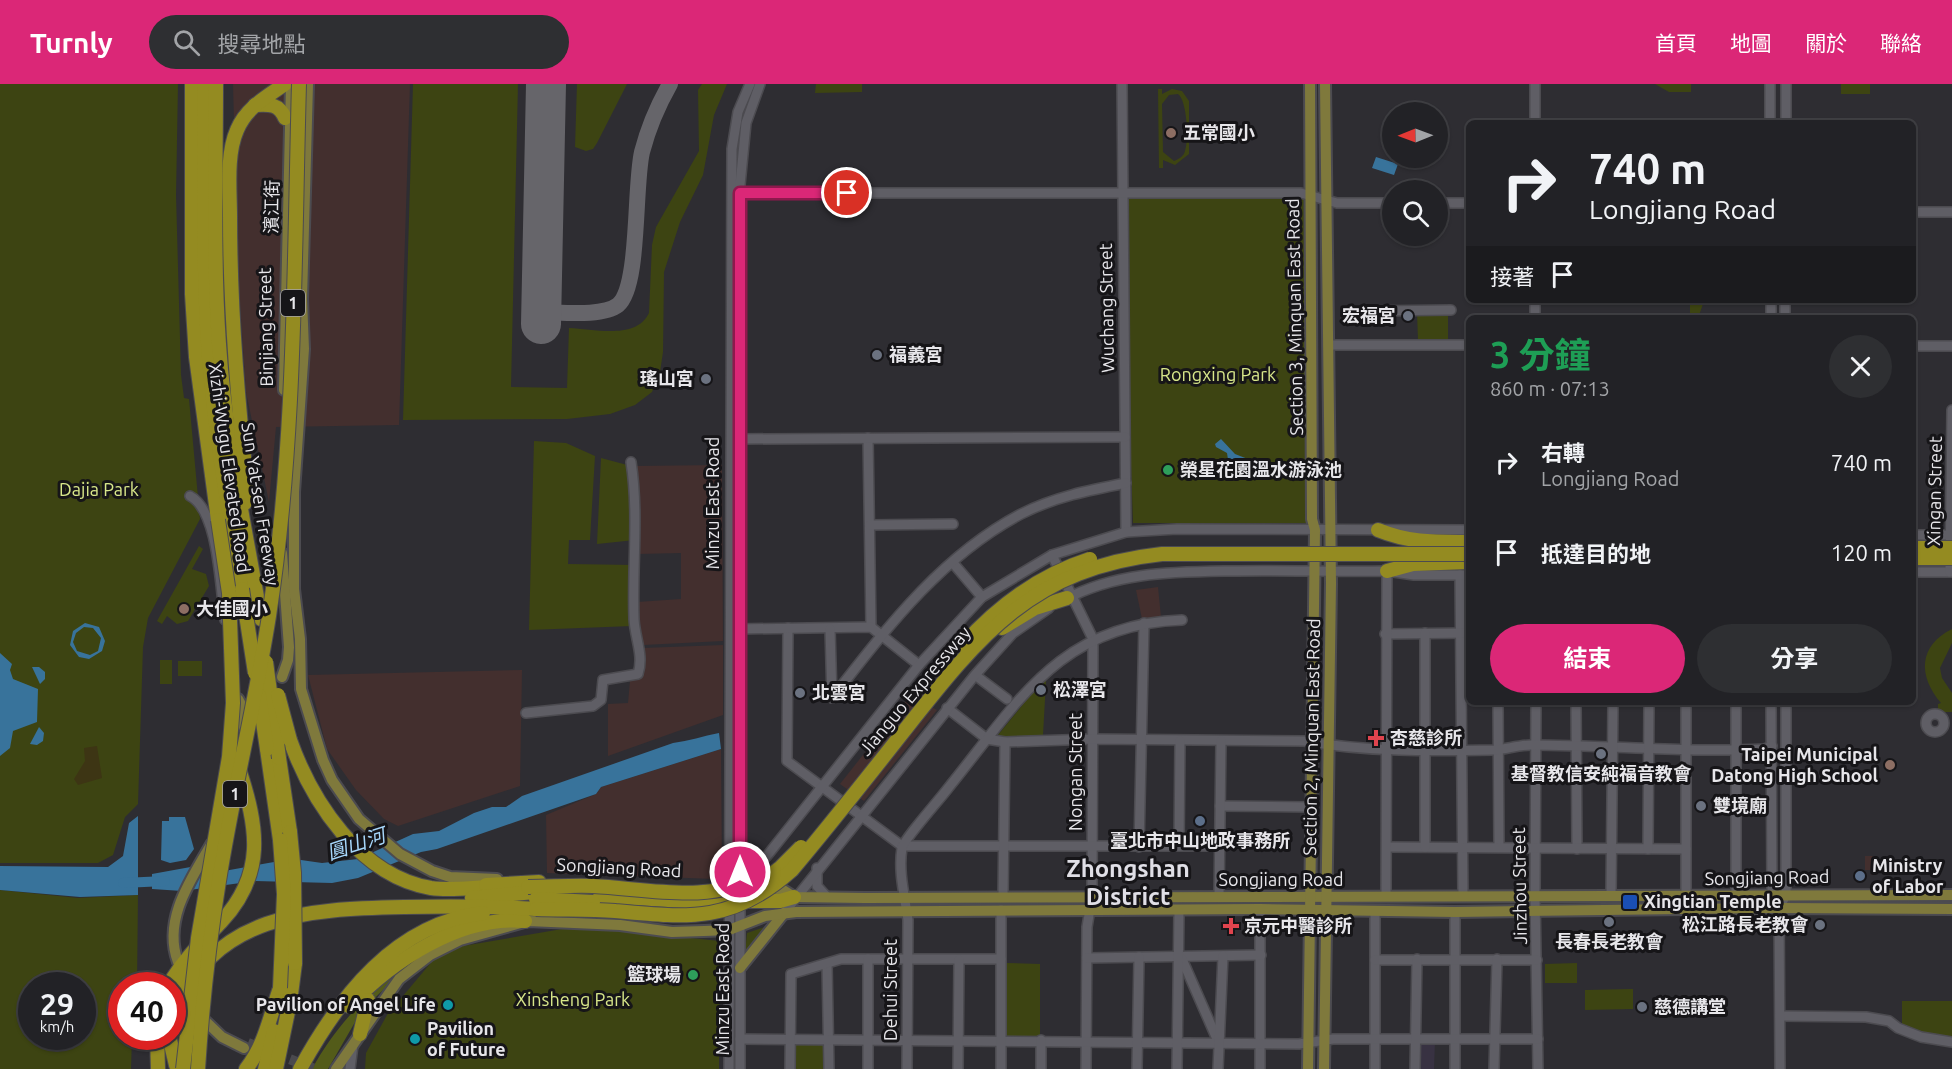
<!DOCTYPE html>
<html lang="zh-TW">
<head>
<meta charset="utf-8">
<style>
  :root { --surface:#222226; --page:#2e2f32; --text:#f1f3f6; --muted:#a2a4a7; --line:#3f3f43; --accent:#db2777 }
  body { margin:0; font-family:Ubuntu,"Noto Sans TC",sans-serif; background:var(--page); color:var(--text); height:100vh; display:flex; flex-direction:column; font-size:22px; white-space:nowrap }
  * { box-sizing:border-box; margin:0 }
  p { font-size:20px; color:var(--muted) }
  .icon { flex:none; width:33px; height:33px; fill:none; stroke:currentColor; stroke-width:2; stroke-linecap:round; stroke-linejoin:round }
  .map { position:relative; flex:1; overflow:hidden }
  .panel { position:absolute; left:1466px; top:231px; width:450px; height:390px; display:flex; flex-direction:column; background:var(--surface); border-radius:9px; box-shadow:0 2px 4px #0004,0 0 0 2px var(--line) }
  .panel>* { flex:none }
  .guide { position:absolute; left:1466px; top:36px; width:450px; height:183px; border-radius:9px; box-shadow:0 2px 4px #0004,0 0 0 2px var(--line); background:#222226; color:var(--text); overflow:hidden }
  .needle { width:39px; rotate:269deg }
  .controls { position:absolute; left:1382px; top:18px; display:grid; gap:12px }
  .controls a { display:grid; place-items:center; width:66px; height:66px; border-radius:50%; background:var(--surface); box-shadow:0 2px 4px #0004,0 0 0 2px var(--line); font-size:30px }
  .speed { position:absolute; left:18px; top:888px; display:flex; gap:12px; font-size:30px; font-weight:700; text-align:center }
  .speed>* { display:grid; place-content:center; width:78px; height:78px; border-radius:50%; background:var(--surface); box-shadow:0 2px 4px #0004,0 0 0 2px var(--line); line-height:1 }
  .speed small { font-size:15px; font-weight:400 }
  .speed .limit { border:9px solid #d22; background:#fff; color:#111 }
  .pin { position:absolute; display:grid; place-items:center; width:51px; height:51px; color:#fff; margin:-26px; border:3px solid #fff; border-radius:50%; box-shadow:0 2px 6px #0007 }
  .me { position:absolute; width:66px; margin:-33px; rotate:0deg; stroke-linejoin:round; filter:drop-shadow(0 0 4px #0008) }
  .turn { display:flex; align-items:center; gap:21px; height:126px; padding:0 24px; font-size:27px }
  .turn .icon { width:78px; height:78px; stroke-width:2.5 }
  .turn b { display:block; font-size:42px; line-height:51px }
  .then { display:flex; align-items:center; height:57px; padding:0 24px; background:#0003; gap:12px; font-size:22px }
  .round { display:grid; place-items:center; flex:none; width:63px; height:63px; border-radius:32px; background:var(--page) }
  .overview { display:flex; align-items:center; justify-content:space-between; height:102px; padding:0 24px }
  h1 { font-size:36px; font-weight:700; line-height:45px; color:#1e9e55 }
  .cta { display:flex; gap:12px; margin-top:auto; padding:12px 24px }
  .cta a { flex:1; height:69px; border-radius:36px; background:var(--accent); color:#fff; font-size:24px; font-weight:700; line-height:69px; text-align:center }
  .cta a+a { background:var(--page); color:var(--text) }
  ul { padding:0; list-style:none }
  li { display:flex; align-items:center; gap:18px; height:90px; padding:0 24px }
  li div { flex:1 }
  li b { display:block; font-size:22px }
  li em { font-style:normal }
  header { display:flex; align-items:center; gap:36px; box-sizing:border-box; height:84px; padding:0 30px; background:var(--accent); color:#fff }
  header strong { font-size:28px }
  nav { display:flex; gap:33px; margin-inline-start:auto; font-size:21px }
  .search { width:420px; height:54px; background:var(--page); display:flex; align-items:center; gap:15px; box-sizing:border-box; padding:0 21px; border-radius:33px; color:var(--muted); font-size:22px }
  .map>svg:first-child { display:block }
</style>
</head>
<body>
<header>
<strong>Turnly</strong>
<div class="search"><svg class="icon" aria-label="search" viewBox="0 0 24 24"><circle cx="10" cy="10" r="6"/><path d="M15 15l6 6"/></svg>搜尋地點</div>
<nav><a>首頁</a><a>地圖</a><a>關於</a><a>聯絡</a></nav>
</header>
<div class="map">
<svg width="1952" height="985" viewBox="0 0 1952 985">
  <rect width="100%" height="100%" fill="#2e2d32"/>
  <g fill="#432f2e">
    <path d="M233,0H410L399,341L276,343L269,418L246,308L238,191Z"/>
    <path d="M722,381L723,557L643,561L637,518L681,515V469L637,470L635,382Z"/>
    <path d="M1158,503L1161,533L1142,535L1136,506Z"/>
    <path d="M723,561V631L608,672V620L628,619L630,597L640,595L643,564Z"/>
    <path d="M522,586L520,702L398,742L384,735L356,706L327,665L308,591Z"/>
    <path d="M919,600L928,611L924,619L937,626L864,717L840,700Z"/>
    <path d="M721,665L722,791L716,795L547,789L546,731L596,710L601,703Z"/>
    <path d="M1865,772H1877V791H1871V786H1865Z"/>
  </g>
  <path fill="#383242" d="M1418,957H1435L1434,985H1418Z"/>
  <g fill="#3d4412" fill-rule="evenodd">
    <path d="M0,0H178L176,111L181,291L184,314L189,315L200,435L148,534L143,563L138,720L125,733L113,771L98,779H0Z"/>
    <path d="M413,0H518L511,303L567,304L569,244C595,245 636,256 649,229L652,161L656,143L699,67L698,6L702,0H727L714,31L703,91L680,138L664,188L663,268L660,288L652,308L635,321L610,330L567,335L403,336Z"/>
    <path d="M577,0H627L597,59L593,65L586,67L575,63Z"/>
    <path d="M816,0H862V8L815,9Z"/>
    <path d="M1655,0H1691V8H1669Z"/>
    <rect x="1841" y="0" width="29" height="10"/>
    <path d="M1158,5H1162V10L1172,5L1182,7L1189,17V70L1175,81L1163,76V84H1159ZM1178,10C1187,16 1189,56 1185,67C1184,72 1179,75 1174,77L1163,68L1162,20L1169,11Z"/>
    <path d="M1129,115H1305L1308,439H1133L1130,351Z"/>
    <path d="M1690,220H1703L1698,234H1690Z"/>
    <path d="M1417,228H1448V256H1418Z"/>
    <path d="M534,357L566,359L595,372L590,456H569L568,480L635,481L632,542L529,546Z"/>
    <path d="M601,374L631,382L635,456L597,460Z"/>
    <path d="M199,462L203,465L192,485L206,490L209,502L188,537L177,540L167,532L162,540L157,537Z"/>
    <path d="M1952,545V559L1940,584L1942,594L1952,609V628H1938V620L1941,619C1918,592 1918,562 1952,545Z"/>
    <rect x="160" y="576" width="12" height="24"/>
    <rect x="178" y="577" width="24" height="15"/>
    <path d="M1042,597H1046L1043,651L1005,654L998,651Z"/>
    <path d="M0,806L78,814L138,811L137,901L122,902V952L132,953L131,985H0ZM32,902H82V952H32Z"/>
    <path d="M765,843L767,846L745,870L747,849Z"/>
    <path d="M562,845L622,847L720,857L719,985H365L366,969L387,931L434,875L463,862Z"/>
    <path d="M1007,879L1040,880V953L1007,952Z"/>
    <path d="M1577,879V899H1545V880Z"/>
    <path d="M1633,905V925L1585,926V906Z"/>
    <path d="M1902,917H1952V954L1922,950L1902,942Z"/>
    <rect x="793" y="961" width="34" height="24"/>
  </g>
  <path fill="#535b19" d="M402,883L401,889L362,926L328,985H312C335,943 365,912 402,883Z"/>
  <path fill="#3d3514" d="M97,662L102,694L78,701L74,695L85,677L84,664Z"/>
  <g fill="#38739b" fill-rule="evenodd">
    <path d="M1376,73L1398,80L1394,91L1372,84Z"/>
    <path d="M1221,355L1235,370L1253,377L1252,383L1248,384L1238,380L1229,382L1227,369L1216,363L1215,360Z"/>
    <path d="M85,539L99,543L105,557L102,567L89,575L79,573L70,561L73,547ZM84,543L93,544L101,554L98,567L90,571L77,567L73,558L76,549Z"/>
    <path d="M0,569L12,580L10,586L13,595L38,605L37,638L13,647L10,664L0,672Z"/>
    <path d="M32,583H39L45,588V595L40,600Z"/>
    <path d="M39,643L44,649L43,657L37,661L30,660Z"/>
    <path d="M719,649L721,665L601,703L596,710L437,765L421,768L358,794L332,799L255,797L182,807L152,805V790L196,782L224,787L274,778L301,776L322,779L358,775L413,750L439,747L474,729L492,723H506L522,712L673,659C689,657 703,652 719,649Z"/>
    <path d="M138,732V811L80,813L0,806V782L108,783L123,772L129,739Z"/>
    <path d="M169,733H185L194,765L186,776L170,779L161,776L162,737H169Z"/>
  </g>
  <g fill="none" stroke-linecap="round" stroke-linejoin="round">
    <path stroke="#38739b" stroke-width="10" d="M123,799L165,797"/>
    <path stroke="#66656a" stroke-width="16" d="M541,228C560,228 603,233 618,221C640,203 634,102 642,68C648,45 658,21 670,0"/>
    <path stroke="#66656a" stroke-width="40" d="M541,240L546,0"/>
    <path stroke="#4a494e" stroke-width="10" stroke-dasharray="10 5" stroke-linecap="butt" d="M248,959L315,985"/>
    <defs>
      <g id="minor">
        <path d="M1122,0L1126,448"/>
        <path d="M1535,0V39"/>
        <path d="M1770,39V0"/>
        <path d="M1786,39V0"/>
        <path d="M736,109H1301L1337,119H1392"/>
        <path d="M1437,119H1468"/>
        <path d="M1912,128H1952"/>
        <path d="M1535,216V234"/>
        <path d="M1771,216V234"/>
        <path d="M1376,227L1451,226"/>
        <path d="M1785,234V216"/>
        <path d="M1328,261H1468"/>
        <path d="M1912,262H1952"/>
        <path d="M868,354L871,543"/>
        <path d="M738,355L1125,353"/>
        <path d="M190,412C219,427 220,504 225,536"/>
        <path d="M870,441L953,440"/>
        <path d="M1912,451H1952"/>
        <path d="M1052,471L1093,555L1092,813L1087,843L1086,985"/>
        <path d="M953,479L982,513"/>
        <path d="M1912,488H1952"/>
        <path d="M1950,488L1952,326"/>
        <path d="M1460,491L1463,812"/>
        <path d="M1064,516C1116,488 1171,488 1230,487C1282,486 1334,488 1387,487L1414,491H1468"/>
        <path d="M788,544L787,677L902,762"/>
        <path d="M737,545L871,543L919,581"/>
        <path d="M830,545L832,614"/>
        <path d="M1385,550L1468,549"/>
        <path d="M979,594L1007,615"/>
        <path d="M832,614C886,545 941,472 1021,430C1054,413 1090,406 1126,399"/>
        <path d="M1498,618L1499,763"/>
        <path d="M1536,618L1535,812L1538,985"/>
        <path d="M1576,618L1577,765"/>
        <path d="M1771,618L1772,811L1775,816"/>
        <path d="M947,624L987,655L1005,658L1093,655L1304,657C1366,668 1431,667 1495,666C1507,665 1519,661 1531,661C1609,661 1686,669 1764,665L1772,662"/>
        <path d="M526,629L593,622L601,616L603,596L638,590C644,571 635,555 634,535C632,483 639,430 631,378"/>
        <circle cx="1935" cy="639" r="9"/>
        <path d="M1220,722L1310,723"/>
        <path d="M902,762H1219"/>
        <path d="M1179,762L1180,657"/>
        <path d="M1139,763L1144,539"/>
        <path d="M1387,763L1686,765"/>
        <path d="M1425,763V549"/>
        <path d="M1648,765L1649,618"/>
        <path d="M817,784V802L827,813"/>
        <path d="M744,794L766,773L919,581L982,513L1052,471L1126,448L1177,445L1468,446"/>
        <path d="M1686,811V618"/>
        <path d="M1736,811V618"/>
        <path d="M1386,812L1387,487"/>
        <path d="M1611,812L1613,618"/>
        <path d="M1003,813L1005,658"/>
        <path d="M1219,813L1221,657"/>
        <path d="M1260,825V985"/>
        <path d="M1375,827V985"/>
        <path d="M1455,828V985"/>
        <path d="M784,829L975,591L1013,549L1049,524"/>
        <path d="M1087,874L1261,871"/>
        <path d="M1182,875L1217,955"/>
        <path d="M1375,876H1537"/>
        <path d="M827,880L829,985"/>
        <path d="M1780,932L1866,933L1889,937L1898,944L1921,953L1952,958"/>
        <path d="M740,955L1299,960L1333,955H1538"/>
        <path d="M1041,956V985"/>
        <path d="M350,985L353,961"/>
        <path d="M729,985L732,65L738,28L750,0"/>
        <path d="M740,985V101L746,39L760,0"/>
        <path d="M790,985L791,890L841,875H1001"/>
        <path d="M868,985V875"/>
        <path d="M907,985L908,836C905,813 898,788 902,764C904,755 941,714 949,703C1018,618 1060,540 1182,536"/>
        <path d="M958,985L959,876"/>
        <path d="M1001,985V826"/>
        <path d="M1137,985L1139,873"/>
        <path d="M1177,985L1179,826"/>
        <path d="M1218,985L1223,872"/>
        <path d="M1415,985L1417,875"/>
        <path d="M1494,985L1497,875"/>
        <path d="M1780,985L1779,824L1786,811V618"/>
      </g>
      <g id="major">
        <path d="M308,0L302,215L304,265L294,408V505L300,555L301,605L323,676L332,696L359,735L400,770L432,787L450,793L497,795"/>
        <path d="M284,306L291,0"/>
        <path d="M282,593L288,576L289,563L282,469"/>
        <path d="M238,615L243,624L244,643"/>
        <path d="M767,803L783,806L794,813L865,814L1952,811"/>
        <path d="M178,878C162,835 192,794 212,759"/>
        <path d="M740,884L784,829"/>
        <path d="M200,932L222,953L244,964"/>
        <path d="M336,985L399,895L430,871L460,856L528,837L620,841L672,848L704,847L729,846L765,832L796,828L1260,825L1455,828L1764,824L1952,825"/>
        <path d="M1308,985L1315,446L1312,435L1310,0"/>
        <path d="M1324,985L1331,499L1325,0"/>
      </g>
      <g id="highway">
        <path d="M192,0V210L196,273L218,436"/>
        <path d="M205,0C205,91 202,183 209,274C215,352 229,429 242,505"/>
        <path d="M216,0C216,87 213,174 219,260C225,352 245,444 261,535"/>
        <path d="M255,21C270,20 279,20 285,34"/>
        <path d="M245,419L247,401C237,311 230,222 230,132C230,106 226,71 237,46C246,24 266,13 285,0"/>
        <path d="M1378,446C1410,459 1435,458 1468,458"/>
        <path d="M1387,487L1413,480L1468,478"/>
        <path d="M1002,544L1035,524L1067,514"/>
        <path d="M290,656C312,718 360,792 431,804C452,807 475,803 496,803"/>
        <path d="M267,665L280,756"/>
        <path d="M279,674L290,748"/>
        <path d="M486,801L539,798"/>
        <path d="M472,814L534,808L685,817H780L794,813"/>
        <path d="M173,894C187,872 203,857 221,838C266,790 258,743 239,685"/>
        <path d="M172,908L186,887"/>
        <path d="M349,922C392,877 460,831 525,837"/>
        <path d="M172,934C211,829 308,825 404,823C449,822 492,822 536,825"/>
        <path d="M360,950L368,916"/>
        <path d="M157,952L158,985"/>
        <path d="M169,952L176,981L181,985"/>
        <path d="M246,985C265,961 270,932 280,904"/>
        <path d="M265,985L274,947"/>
        <path d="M276,985L290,918L295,879"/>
        <path d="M300,985C340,912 395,840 483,829"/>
      </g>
    </defs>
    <use href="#minor" stroke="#4c4b50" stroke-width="12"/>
    <use href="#major" stroke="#4c4b50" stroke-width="14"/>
    <use href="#highway" stroke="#4c4b50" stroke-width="16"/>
    <use href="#minor" stroke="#5f5e65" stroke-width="9"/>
    <use href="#major" stroke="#7f793c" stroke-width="10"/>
    <use href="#highway" stroke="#948b21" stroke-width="14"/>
    <defs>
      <g id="highway-bridge">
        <path d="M1912,464H1952"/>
        <path d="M1912,474H1952"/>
        <path d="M242,505L255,589"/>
        <path d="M963,561C998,522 1040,491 1090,475"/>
        <path d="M266,578L279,674"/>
        <path d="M259,611L267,665"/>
        <path d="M278,611L290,656"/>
        <path d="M290,748L294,789L295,879"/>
        <path d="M528,803C550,803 572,801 593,802C650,805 709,820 762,792"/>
        <path d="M755,803L781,783L801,763"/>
        <path d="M536,815L593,818"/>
        <path d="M536,825C562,826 589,825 615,827C689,834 733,839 792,786C830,741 867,694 904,647C979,552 1032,484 1162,470H1468"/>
        <path d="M280,904L284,810L280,756"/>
        <path d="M183,985L198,854L229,673L233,619L229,509L218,436"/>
        <path d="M198,985C202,922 209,859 219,797C233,708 255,621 269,532C296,356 294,177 299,0"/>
      </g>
    </defs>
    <use href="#highway-bridge" stroke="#4c4b50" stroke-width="16" stroke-linecap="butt"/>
    <use href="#highway-bridge" stroke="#948b21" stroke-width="14"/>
  </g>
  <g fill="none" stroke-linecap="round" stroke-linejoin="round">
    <defs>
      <path id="route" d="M740,788V109H847"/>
    </defs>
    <use href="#route" stroke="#8e194d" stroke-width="15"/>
    <use href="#route" stroke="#db2777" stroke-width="10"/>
  </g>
  <g fill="#8d6e63" stroke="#161518" stroke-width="2">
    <circle cx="1171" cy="49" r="6"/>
    <circle cx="184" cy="525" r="6"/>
    <circle cx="1890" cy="681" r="6"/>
  </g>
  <g fill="#6b7280" stroke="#161518" stroke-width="2">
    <circle cx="1408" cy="232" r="6"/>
    <circle cx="877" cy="271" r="6"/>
    <circle cx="706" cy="295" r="6"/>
    <circle cx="1041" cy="606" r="6"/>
    <circle cx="800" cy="609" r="6"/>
    <circle cx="1601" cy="670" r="6"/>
    <circle cx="1701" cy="722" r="6"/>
    <circle cx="1609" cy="838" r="6"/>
    <circle cx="1820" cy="841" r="6"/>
    <circle cx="1642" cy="923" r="6"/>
  </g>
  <g fill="#2e9e5b" stroke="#161518" stroke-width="2">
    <circle cx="1168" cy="386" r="6"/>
    <circle cx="693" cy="891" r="6"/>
  </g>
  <g fill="#e0444e" stroke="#161518" stroke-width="2">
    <path d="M1373 645h6v6h6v6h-6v6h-6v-6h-6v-6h6z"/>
    <path d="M1228 833h6v6h6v6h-6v6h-6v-6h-6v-6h6z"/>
  </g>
  <g fill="#5c6f8a" stroke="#161518" stroke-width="2">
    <circle cx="1200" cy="737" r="6"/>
    <circle cx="1860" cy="792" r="6"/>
  </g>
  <rect fill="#1a4fb4" stroke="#161518" stroke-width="2" x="1622" y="810" width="16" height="16" rx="3"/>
  <g fill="#0f9aa8" stroke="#161518" stroke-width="2">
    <circle cx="448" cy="921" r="6"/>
    <circle cx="415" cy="955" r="6"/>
  </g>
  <g text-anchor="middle" stroke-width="6" stroke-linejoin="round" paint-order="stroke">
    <g fill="#161518" stroke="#a8a7ab" stroke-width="1.5">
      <rect x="281" y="206" width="24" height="26" rx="4.5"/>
      <rect x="223" y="697" width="24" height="26" rx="4.5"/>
    </g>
    <g font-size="16" font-weight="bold" fill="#e7e6ea">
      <text x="293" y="225">1</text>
      <text x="235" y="716">1</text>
    </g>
    <g font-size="18" font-weight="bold" fill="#e7e6ea" stroke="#161518" text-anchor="start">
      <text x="1183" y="55">五常國小</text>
      <text x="1396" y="238" text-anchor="end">宏福宮</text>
      <text x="889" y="277">福義宮</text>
      <text x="694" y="301" text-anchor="end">瑤山宮</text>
      <text x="1180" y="392">榮星花園溫水游泳池</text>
      <text x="196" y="531">大佳國小</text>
      <text x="1053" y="612">松澤宮</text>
      <text x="812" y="615">北雲宮</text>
      <text x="1390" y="660">杏慈診所</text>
      <text x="1878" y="677" text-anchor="end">Taipei Municipal<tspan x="1878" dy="21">Datong High School</tspan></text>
      <text x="1601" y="696" text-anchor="middle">基督教信安純福音教會</text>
      <text x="1713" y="728">雙境廟</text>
      <text x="1200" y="763" text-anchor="middle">臺北市中山地政事務所</text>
      <text x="1872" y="788">Ministry<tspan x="1872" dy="21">of Labor</tspan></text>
      <text x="1644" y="824">Xingtian Temple</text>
      <text x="1808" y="847" text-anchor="end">松江路長老教會</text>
      <text x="1244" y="848">京元中醫診所</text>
      <text x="1609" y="864" text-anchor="middle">長春長老教會</text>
      <text x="681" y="897" text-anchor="end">籃球場</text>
      <text x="436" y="927" text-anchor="end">Pavilion of Angel Life</text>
      <text x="1654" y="929">慈德講堂</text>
      <text x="427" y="951">Pavilion<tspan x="427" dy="21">of Future</tspan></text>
    </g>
    <g font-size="18" fill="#e7e6ea" stroke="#161518">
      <text transform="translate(272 123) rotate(-89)" y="6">濱江街</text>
      <text transform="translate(1107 224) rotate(-91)" y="6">Wuchang Street</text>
      <text transform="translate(1295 233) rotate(-91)" y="6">Section 3, Minquan East Road</text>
      <text transform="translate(266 243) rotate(-91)" y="6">Binjiang Street</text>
      <text transform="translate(229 384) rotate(82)" y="6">Xizhi-Wugu Elevated Road</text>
      <text transform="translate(1935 407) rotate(-89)" y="6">Xingan Street</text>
      <text transform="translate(713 419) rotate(-90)" y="6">Minzu East Road</text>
      <text transform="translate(260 420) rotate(81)" y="6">Sun Yat-sen Freeway</text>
      <text transform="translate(915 607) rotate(-50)" y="6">Jianguo Expressway</text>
      <text transform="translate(1312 653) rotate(-89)" y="6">Section 2, Minquan East Road</text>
      <text transform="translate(1076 688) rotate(-90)" y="6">Nongan Street</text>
      <text transform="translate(619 784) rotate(3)" y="6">Songjiang Road</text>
      <text transform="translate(1767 794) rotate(-1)" y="6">Songjiang Road</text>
      <text x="1281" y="802">Songjiang Road</text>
      <text transform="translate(1520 802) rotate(-91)" y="6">Jinzhou Street</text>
      <text transform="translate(723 905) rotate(-90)" y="6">Minzu East Road</text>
      <text transform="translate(891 906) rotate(-90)" y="6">Dehui Street</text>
    </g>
    <g font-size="18" fill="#d8e78a" stroke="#161518">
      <text x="1218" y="297">Rongxing Park</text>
      <text x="99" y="412">Dajia Park</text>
      <text x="573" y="922">Xinsheng Park</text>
    </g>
    <g font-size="20" font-style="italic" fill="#a6d6fa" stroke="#161518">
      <text transform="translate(356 760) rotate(-18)" y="7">圓山河</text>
    </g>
    <g font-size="24" font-weight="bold" fill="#e0dfe6" stroke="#161518">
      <text x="1128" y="793">Zhongshan<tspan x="1128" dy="28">District</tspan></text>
    </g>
  </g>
</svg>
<div class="controls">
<a><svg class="needle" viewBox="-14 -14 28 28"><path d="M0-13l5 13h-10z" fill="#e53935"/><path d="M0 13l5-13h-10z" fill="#a2a4a7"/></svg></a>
<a><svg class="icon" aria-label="search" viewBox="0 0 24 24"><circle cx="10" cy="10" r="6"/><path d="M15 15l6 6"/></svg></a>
</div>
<div class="speed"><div>29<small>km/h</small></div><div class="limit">40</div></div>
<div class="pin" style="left:847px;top:109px;background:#d93025"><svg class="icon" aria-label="arrive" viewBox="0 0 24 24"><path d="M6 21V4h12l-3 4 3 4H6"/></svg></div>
<svg class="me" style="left:740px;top:788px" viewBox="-20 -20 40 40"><circle r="17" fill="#db2777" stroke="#fff" stroke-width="3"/><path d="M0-11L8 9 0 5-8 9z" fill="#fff"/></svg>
<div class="guide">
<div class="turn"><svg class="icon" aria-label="right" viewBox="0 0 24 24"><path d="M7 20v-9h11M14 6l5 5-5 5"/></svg><div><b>740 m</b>Longjiang Road</div></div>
<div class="then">接著<svg class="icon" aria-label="arrive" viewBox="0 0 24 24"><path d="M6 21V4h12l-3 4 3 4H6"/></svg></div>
</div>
<section class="panel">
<div class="overview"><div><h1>3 分鐘</h1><p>860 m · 07:13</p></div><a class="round"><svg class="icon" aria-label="close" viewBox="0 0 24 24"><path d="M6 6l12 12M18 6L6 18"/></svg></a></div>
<ul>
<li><svg class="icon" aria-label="right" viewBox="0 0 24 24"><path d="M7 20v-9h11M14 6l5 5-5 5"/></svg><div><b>右轉</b><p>Longjiang Road</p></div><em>740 m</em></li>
<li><svg class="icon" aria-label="arrive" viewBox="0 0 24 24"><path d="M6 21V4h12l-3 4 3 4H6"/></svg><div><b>抵達目的地</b></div><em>120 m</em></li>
</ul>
<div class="cta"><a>結束</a><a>分享</a></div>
</section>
</div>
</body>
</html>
